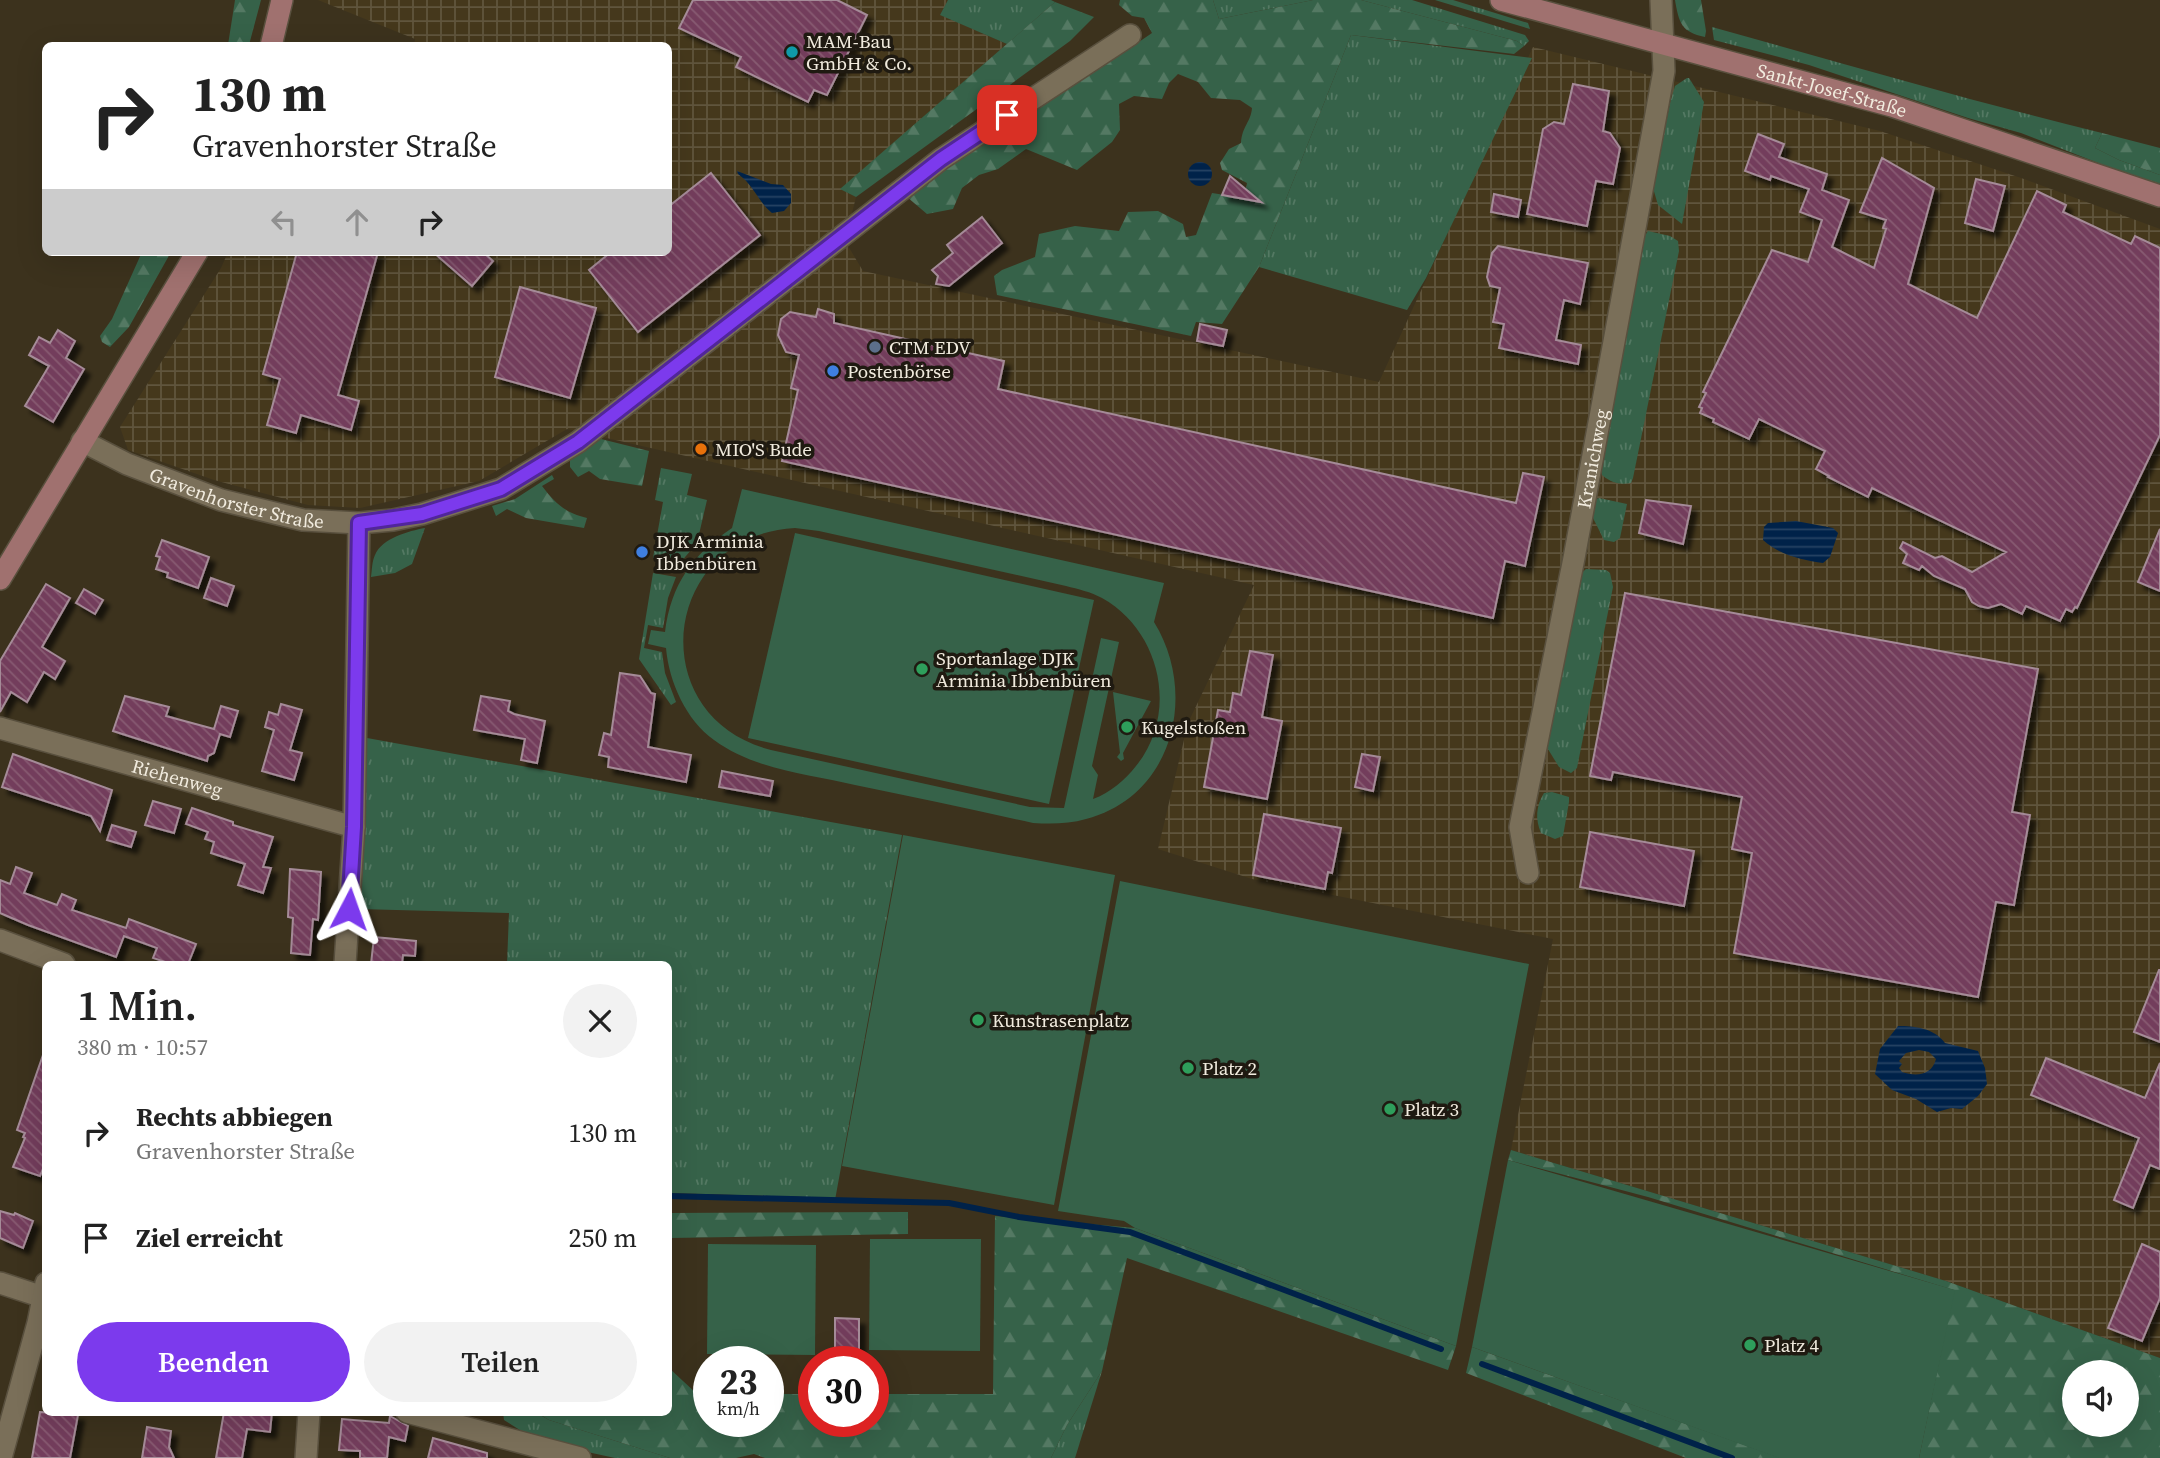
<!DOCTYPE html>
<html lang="de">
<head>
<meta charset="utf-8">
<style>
  :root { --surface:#fff; --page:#f2f2f2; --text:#222; --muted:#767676; --accent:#7c3aed }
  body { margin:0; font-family:"Source Serif 4",serif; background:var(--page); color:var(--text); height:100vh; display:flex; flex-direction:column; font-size:26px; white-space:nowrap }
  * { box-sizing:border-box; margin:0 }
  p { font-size:23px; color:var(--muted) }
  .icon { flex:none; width:38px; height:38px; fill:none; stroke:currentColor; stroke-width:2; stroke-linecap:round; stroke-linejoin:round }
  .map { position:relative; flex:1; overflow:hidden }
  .details { position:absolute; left:42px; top:961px; width:630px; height:455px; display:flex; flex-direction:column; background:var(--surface); border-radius:10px; box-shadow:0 7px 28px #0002 }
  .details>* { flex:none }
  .top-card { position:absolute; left:42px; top:42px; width:630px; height:214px; border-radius:10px; box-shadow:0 7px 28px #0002; background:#fff; color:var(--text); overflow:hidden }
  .controls { position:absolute; left:2062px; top:1360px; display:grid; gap:14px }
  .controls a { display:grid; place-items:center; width:77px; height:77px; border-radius:50%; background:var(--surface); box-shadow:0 7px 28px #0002; font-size:35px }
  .speed { position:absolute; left:693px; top:1346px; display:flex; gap:14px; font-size:35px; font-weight:700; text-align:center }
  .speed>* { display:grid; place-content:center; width:91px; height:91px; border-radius:50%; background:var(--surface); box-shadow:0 7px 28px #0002; line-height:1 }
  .speed small { font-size:18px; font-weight:400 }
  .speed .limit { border:10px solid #d22; background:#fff; color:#111 }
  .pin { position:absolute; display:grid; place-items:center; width:60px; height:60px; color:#fff; margin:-30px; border-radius:14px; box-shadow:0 4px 10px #0006 }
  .me { position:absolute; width:77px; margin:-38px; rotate:4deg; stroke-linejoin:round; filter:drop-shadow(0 0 5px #0008) }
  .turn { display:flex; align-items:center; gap:24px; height:147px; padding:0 35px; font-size:32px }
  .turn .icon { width:91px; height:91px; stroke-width:2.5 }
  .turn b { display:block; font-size:49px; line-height:60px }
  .lanes { display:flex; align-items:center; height:66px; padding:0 35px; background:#0003; justify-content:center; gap:35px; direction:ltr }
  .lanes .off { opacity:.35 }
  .round { display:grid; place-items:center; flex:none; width:74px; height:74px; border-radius:37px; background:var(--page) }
  .summary { display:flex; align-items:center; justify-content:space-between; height:119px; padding:0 35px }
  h1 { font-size:42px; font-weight:600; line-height:52px }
  .action { display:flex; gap:14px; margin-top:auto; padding:14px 35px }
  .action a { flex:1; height:80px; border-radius:42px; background:var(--accent); color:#fff; font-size:28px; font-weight:600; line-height:80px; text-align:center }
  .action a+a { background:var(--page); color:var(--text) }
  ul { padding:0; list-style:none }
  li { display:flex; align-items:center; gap:21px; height:105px; padding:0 35px }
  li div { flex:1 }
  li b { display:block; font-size:26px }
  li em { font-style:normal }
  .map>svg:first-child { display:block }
</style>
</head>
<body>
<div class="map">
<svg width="2160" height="1458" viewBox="0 0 2160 1458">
  <defs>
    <pattern id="industrial-grid" width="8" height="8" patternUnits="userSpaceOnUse" patternTransform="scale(1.75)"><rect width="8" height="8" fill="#45381c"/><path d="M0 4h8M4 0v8" fill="none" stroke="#60553d"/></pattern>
    <pattern id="grass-tufts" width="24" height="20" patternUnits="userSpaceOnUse" patternTransform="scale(1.75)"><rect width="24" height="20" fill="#366249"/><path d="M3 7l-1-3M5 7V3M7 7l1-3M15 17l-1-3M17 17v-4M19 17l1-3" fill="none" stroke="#547963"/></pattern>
    <pattern id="forest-firs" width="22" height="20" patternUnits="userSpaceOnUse" patternTransform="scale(1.75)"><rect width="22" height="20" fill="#366249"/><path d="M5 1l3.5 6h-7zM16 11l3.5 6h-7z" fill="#547963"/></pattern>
    <pattern id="water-rules" width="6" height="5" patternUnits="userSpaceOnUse" patternTransform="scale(1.75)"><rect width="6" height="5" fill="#002249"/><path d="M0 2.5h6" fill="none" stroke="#264263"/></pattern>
    <pattern id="building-back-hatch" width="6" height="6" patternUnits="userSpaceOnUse" patternTransform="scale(1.75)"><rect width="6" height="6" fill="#733e5b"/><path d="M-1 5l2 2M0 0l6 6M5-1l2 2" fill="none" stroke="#875a72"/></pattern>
    <filter id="shadow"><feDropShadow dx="6" dy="6" stdDeviation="2" flood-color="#0009"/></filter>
  </defs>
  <rect width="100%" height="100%" fill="#3c321d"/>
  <path fill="url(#industrial-grid)" d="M318,0H948L941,15L1007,44L841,189L856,197L845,241L863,271L1379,382L1533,47L1880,131L2024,179L2160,229V1358L1946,1281L1511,1150L1553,939L1252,879L1158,849L1188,723L1254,585L567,429L479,481L360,508L308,505L214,480L128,450L120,427L221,268L228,252H668V46L414,45L415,39Z"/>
  <g fill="url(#grass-tufts)">
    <path d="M948,0H1051L1055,2L1007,44L940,15Z"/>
    <path d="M1213,0H1313L1219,19Z"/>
    <path d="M1361,0H1412L1525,35L1529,41L1524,46L1517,41Z"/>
    <path d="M1435,0H1453L1528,23L1530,29Z"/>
    <path d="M1712,27C1842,63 1971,101 2102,133L2095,148L2119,160L2160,175V187L2021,133L1968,118L1809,65L1714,40Z"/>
    <path d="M1351,35L1532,58L1426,278L1407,310L1259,267Z"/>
    <path d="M1687,78H1689L1704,102L1682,224L1658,205L1653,188L1670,103L1675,86Z"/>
    <path d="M1648,231L1670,236L1678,241L1679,251L1633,478L1631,483C1619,485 1612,483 1602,475V468L1608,416L1644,237Z"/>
    <path d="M661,468L692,474L687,495L707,500L697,543L680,563L653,558L663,502L655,500Z"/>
    <path d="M1599,498L1627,504L1620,538L1614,542L1604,540L1591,514L1594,500Z"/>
    <path d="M425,528L412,564L395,573L371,577C372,570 372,561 375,555C382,538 409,531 425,528Z"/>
    <path d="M1586,569L1606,570L1610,573L1613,587L1577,768L1571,773L1559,767L1543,741L1577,577Z"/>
    <path d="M653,573L676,577L668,598L663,628L648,625L644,648L662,652L665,673L676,702L671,705L639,659Z"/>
    <path d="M367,738L902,835L835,1200L805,1197L669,1193L668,964H507L509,913L359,909Z"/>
    <path d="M1552,792L1569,797V802L1563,836L1555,839L1541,833C1535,819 1536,806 1544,793Z"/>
    <path d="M1102,1371L1075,1458H1051L1067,1425Z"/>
    <path d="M503,1412H535L549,1420L670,1458H615L537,1441L504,1420Z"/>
  </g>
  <g fill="url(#forest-firs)" fill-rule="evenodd">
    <path d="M235,0H261L249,45H228Z"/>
    <path d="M1120,0H1213L1219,19L1313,0H1361L1517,41L1524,46L1514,54L1351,35L1259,267L1222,324L1196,322L1191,336L997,295L994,276L1002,270L1035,257L1039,234L1075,226L1119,231L1128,212L1158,211L1183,224L1186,237L1196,235L1212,193L1244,198L1247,183L1222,170L1220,163L1229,149L1241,143C1242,126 1251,122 1252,108L1240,100L1211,98L1198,82L1178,74L1169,83L1162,99L1134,96L1119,104L1120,130L1112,142L1077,170L1026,149L998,169L979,175L962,188L953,209L927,214L907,197L942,164L1082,70L1133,46L1152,33L1144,18L1132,16L1119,5Z"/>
    <path d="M1675,0H1701L1706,31L1705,37C1681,32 1679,23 1675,0Z"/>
    <path d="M1055,2L1094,17L1070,41L856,197L840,189Z"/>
    <path d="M2102,133L2160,148V175L2119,160L2095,148Z"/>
    <path d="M142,252H171L129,327L110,347L102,342L100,336L112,319Z"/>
    <path d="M601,439L649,451L642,486L600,479L589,471L578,477L570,467V460Z"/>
    <path d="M552,475L554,479L542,486C555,503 565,513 587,518L584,528L526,518L507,509L496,516L492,506L515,499Z"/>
    <path d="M1511,1150L1946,1281L2160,1358V1458H1919L1954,1290L1648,1197L1508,1160ZM2074,1372H2126V1424H2074Z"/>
    <path d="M908,1212V1234L669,1238V1213Z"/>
    <path d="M995,1216L1135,1228L1456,1346L1448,1370L1127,1258L1102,1371L1067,1425L1051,1458H765L754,1454L736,1458H670L549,1420L536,1412H668L669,1368L697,1394H709V1421H768V1394H814V1421H873V1394H993Z"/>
    <path d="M1472,1347L1781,1458H1686L1466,1373Z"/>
  </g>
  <g fill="#366249" fill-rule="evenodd">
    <path d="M742,489L1164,583L1154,622C1198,693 1174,796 1086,819C1069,824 1051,824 1033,823C974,810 915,797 855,785C808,774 755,770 714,740C686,720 669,682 666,648L648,644L651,630L665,632C671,584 693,554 732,528ZM795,528L819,531L1066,586C1078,589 1091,592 1102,598C1161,631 1179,713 1136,766C1125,780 1110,793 1093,799L1098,775L1092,766L1119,642L1101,638L1064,808L1030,807L771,750C641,717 661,535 795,528Z"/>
    <path d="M795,533L1094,600L1049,804L748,738Z"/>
    <path d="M1113,692L1151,701L1123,753L1124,759L1121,761L1117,757L1120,753Z"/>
    <path d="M903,835L1115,875L1054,1205L842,1166Z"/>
    <path d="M1120,881L1529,964L1456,1346L1135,1228L1124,1221L1058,1211Z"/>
    <path d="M1508,1160L1955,1290L1919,1458H1779L1472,1347Z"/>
    <path d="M870,1239H981L980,1351L869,1350Z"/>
    <path d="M708,1244L816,1245L815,1355L707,1354Z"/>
  </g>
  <g fill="url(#water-rules)" fill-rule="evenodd">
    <circle cx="1200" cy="174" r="12"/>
    <path d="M737,171L771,184L783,185L791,194V203L784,211L772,213C758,202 754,185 738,174Z"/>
    <path d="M1796,521L1833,528L1838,533L1830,557L1823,563C1803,560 1779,555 1763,540L1764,527L1768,523Z"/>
    <path d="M1898,1026C1915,1026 1934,1028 1945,1043L1978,1051L1985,1068L1987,1084L1978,1096L1962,1109L1951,1108L1937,1112L1916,1099L1892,1090L1875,1074L1880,1049ZM1919,1050L1929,1052L1936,1059C1932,1075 1917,1077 1902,1072L1899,1068L1902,1064L1899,1061L1906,1053Z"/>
  </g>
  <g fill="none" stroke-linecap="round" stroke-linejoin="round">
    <g stroke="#002249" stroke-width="6">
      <path d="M668,1196L949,1203L1019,1217L1130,1232L1441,1349"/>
      <path d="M1482,1364L1732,1458"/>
    </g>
  </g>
  <g fill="url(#building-back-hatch)" stroke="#a58b98" stroke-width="2" filter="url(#shadow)">
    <path d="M693,0H837L867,15L827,95L814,90L808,102L736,67L741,57L679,28Z"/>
    <path d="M1573,84L1609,91L1603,131L1610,133L1620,148L1613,184L1596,181L1587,226L1527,214L1543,129L1554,122L1564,124Z"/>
    <path d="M1758,134L1784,144L1779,157L1827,174L1822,190L1849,200L1832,247L1874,268L1886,229L1883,228L1886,220L1860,212L1882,158L1934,188L1908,284L1977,318L2037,191L2066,205L2063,212L2131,244L2135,236L2160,248V435L2077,608L2075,607L2072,612L2066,609L2060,621L2026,606L2022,614L2001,604L1988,608L1979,606L1972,602L1965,589L1934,576L1922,566L1919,570L1903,563L1907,554L1900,548L1903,542L1935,558L1942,556L1972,572L2006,552L1872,488L1868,497L1828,477L1829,476L1816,469L1825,451L1759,419L1749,439L1713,422L1714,419L1700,413L1702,408L1699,407L1706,393L1703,392L1772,250L1808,262L1822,220L1800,212L1809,189L1771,176L1770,180L1745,171Z"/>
    <path d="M711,173L760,235L638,332L589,270L611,252H668V207Z"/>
    <path d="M1230,176L1261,202L1222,195Z"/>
    <path d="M1976,179L2005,186L1993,231L1965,223Z"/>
    <path d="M1494,194L1521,200L1518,217L1491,212Z"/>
    <path d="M982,217L1002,243L949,286L936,284L938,276L932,270L953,253L947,245Z"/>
    <path d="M1498,246L1588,263L1580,304L1564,300L1556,340L1581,345L1578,364L1499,348L1504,324L1493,322L1500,288L1490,286L1487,277L1492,253Z"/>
    <path d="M297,252H378L338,395L359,401L351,430L301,415L296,433L267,425L280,379L263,374Z"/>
    <path d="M433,252H483L493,261L472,286Z"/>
    <path d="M520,287L596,308L570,398L495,377Z"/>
    <path d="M818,309L834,314V323L1004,361L998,389L1516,503L1523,473L1544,477L1525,566L1505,561L1493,618L782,461L798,390L791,388L799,355L786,352L778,335L781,319L790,312L816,317Z"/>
    <path d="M1200,324L1227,330L1223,346L1197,341Z"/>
    <path d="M58,330L75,341L66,358L84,369L53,422L25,406L49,366L29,355L39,337L50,343Z"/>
    <path d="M1646,500L1691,506L1683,544L1639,533Z"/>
    <path d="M2160,529V591L2138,582Z"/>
    <path d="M162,540L209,557L198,588L167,577L168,573L156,569L160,557L156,556Z"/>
    <path d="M211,578L234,586L227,606L204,598Z"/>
    <path d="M46,584L70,598L42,647L65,661L55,679L44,672L27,702L11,692L0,712V661Z"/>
    <path d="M84,589L103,600L95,614L76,603Z"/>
    <path d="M1625,593L2038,669L2012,812L2030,815L2014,905L1996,902L1978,997L1734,953L1752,853L1732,849L1742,797L1613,772L1611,780L1590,776Z"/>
    <path d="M1250,651L1273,655L1262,717L1282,721L1267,799L1204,787L1218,710L1230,712L1233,693L1241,695Z"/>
    <path d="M620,673L640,676L651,693L655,694L648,747L691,755L686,782L608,767L609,757L599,755L604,733L611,735Z"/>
    <path d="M125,696L169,707L166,716L214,729L221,706L238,711L230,737L220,734L214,753L208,756L207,761L113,731Z"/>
    <path d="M481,696L510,701L508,711L514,714L545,721L537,763L521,760L525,739L474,730Z"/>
    <path d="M281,704L302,710L290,750L302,753L294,780L262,771L274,730L265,727L269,712L278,715Z"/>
    <path d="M13,754L112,790L100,831L91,816L2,787Z"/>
    <path d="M1362,754L1380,757L1373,791L1355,787Z"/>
    <path d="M722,771L773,781L770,796L719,787Z"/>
    <path d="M153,801L181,809L174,833L145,825Z"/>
    <path d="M192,808L233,822V825L273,837L263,867L271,868L263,893L238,885L245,864L211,853L214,842L205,839L208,832L186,824Z"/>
    <path d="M1264,814L1341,828L1332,873L1328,872L1325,889L1253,875Z"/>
    <path d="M112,825L136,832L131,847L107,840Z"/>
    <path d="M1590,832L1694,851L1684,906L1580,887Z"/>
    <path d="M16,867L32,873L24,893L57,905L62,894L76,900L72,910L126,928L129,919L196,944L188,964H171L153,958L157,948L124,936L116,957L28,925L0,913V880L10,884Z"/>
    <path d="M290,869L321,872L318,920L313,919L310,955L291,953L293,918L288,917Z"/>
    <path d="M374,937L416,941L415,956L403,955L402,964H371Z"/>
    <path d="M2159,970H2160V1042L2134,1032Z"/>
    <path d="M43,1055L46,1056V1162L40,1176L13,1167L25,1138L23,1137L25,1133L17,1130Z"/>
    <path d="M2046,1058L2145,1098L2160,1063V1169L2150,1165L2133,1208L2114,1200L2139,1138L2031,1095Z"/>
    <path d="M0,1211L14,1215L15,1213L33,1221L23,1248L0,1238Z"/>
    <path d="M2142,1244L2160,1252V1298L2142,1341L2108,1328Z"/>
    <path d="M835,1318L859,1319V1362H835Z"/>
    <path d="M40,1412L78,1415L70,1458H32Z"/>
    <path d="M224,1412H272L270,1432L247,1429L242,1458H216Z"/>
    <path d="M390,1416L408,1426L405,1441L389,1437L387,1458H360V1451L339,1450L342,1419L389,1423Z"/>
    <path d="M147,1427L171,1431L169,1447L174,1458H142Z"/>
    <path d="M433,1438L487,1453V1458H428Z"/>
  </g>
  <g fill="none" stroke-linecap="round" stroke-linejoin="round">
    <defs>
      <g id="street">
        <path id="s1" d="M82,441L127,464L221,500L303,520L359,523L393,520L422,514L501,489L578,442L941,159L1130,35"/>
        <path id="s2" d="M0,728L354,827"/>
        <path id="s3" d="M1528,873L1520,827L1574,558L1664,71L1661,0"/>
        <path d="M0,940L64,964"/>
        <path d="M345,964L354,827L359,523"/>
        <path d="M0,1283L46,1298"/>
        <path d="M407,1412L580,1458"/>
        <path d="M1,1458L38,1323L46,1283"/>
        <path d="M306,1458L309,1412"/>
      </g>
      <g id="secondary">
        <path id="s4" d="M1501,0L1892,106L2160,196"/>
        <path d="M271,46L282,0"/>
        <path d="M0,579L197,252"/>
      </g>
    </defs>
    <use href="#street" stroke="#59503e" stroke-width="24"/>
    <use href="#secondary" stroke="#59503e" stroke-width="24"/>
    <use href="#street" stroke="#7a6f59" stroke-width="21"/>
    <use href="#secondary" stroke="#a0716f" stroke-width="21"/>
  </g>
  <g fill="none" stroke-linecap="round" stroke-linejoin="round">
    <defs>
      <path id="route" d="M349,909L354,827L359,523L422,514L501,489L578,442L941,159L1007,115"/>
    </defs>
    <use href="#route" stroke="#51269a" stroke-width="18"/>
    <use href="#route" stroke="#7c3aed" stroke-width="12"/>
  </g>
  <circle fill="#0f9aa8" stroke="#1f1a11" stroke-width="2.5" cx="792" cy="52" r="7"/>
  <circle fill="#5c6f8a" stroke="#1f1a11" stroke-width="2.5" cx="875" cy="347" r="7"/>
  <g fill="#3f7fe0" stroke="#1f1a11" stroke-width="2.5">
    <circle cx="833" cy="371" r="7"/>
    <circle cx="642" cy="552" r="7"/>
  </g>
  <circle fill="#e8710a" stroke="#1f1a11" stroke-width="2.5" cx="701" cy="449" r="7"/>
  <g fill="#2e9e5b" stroke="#1f1a11" stroke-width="2.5">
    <circle cx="922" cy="669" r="7"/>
    <circle cx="1127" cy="727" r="7"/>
    <circle cx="978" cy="1020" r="7"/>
    <circle cx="1188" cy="1068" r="7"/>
    <circle cx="1390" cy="1109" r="7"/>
    <circle cx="1750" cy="1345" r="7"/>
  </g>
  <g text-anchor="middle" stroke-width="7" stroke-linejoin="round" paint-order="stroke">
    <g font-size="19" fill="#f1ebde" stroke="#1f1a11" text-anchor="start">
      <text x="806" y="48">MAM-Bau<tspan x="806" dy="22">GmbH &amp; Co.</tspan></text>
      <text x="889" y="354">CTM EDV</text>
      <text x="847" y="378">Postenbörse</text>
      <text x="715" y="456">MIO'S Bude</text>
      <text x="656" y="548">DJK Arminia<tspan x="656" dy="22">Ibbenbüren</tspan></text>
      <text x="936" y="665">Sportanlage DJK<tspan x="936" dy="22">Arminia Ibbenbüren</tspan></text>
      <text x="1141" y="734">Kugelstoßen</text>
      <text x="992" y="1027">Kunstrasenplatz</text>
      <text x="1202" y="1075">Platz 2</text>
      <text x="1404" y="1116">Platz 3</text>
      <text x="1764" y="1352">Platz 4</text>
    </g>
    <g font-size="19" fill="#f1ebde" stroke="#1f1a11">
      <text dy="7" stroke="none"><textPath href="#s4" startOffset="343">Sankt-Josef-Straße</textPath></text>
      <text dy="7" stroke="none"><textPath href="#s3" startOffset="422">Kranichweg</textPath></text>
      <text dy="7" stroke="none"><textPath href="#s1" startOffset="166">Gravenhorster Straße</textPath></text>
      <text dy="7" stroke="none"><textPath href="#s2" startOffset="184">Riehenweg</textPath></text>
    </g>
  </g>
</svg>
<div class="controls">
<a><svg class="icon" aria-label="sound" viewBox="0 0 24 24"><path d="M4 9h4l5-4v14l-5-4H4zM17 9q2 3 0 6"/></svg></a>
</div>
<div class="speed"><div>23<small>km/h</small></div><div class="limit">30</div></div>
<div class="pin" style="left:1007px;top:115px;background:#d93025"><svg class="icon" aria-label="arrive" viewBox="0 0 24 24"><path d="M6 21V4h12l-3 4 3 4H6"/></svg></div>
<svg class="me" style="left:349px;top:909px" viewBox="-20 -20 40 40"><path d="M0-17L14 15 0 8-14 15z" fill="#7c3aed" stroke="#fff" stroke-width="4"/></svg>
<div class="top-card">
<div class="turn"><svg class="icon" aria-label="right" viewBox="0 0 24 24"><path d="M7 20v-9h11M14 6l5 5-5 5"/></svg><div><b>130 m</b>Gravenhorster Straße</div></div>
<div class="lanes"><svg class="icon off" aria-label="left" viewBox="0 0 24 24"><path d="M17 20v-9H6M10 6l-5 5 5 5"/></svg><svg class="icon off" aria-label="ahead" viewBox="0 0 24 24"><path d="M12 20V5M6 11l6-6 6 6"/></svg><svg class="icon" aria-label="right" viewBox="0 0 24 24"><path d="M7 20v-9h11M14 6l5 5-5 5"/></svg></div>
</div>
<section class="details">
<div class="summary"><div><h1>1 Min.</h1><p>380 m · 10:57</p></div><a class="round"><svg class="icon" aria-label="close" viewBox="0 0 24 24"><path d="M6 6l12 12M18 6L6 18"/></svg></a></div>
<ul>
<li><svg class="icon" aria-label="right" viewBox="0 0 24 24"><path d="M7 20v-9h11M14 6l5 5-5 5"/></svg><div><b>Rechts abbiegen</b><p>Gravenhorster Straße</p></div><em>130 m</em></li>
<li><svg class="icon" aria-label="arrive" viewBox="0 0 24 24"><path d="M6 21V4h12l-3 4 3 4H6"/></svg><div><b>Ziel erreicht</b></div><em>250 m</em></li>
</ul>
<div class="action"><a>Beenden</a><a>Teilen</a></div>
</section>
</div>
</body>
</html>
